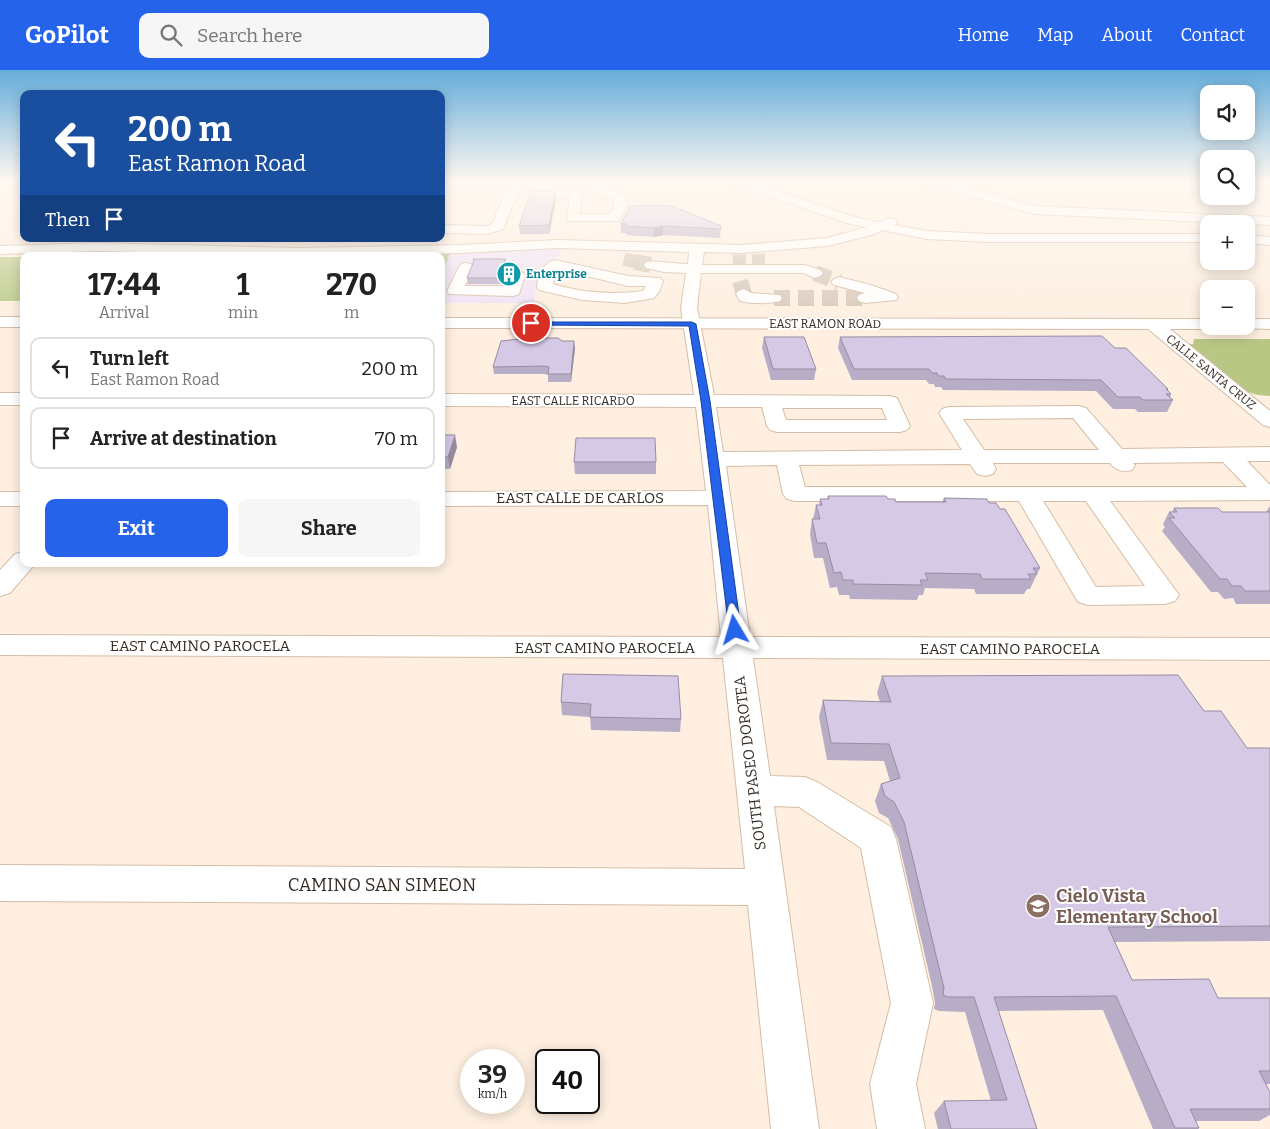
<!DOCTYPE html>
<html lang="en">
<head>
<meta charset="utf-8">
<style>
  :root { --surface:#fff; --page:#f6f6f6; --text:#222; --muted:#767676; --line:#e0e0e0; --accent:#2563eb }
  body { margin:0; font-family:Bitter,serif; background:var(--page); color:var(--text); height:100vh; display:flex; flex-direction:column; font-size:19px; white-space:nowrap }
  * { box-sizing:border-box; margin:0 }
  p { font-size:16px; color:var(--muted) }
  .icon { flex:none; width:28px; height:28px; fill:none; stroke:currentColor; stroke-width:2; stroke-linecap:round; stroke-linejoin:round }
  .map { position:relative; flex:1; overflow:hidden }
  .panel { position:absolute; left:20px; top:182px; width:425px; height:315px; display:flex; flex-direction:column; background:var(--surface); border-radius:10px; box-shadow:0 2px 12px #0003 }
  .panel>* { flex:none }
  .guide { position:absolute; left:20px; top:20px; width:425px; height:152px; border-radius:10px; box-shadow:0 2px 12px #0003; background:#1a4fa0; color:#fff; overflow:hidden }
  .buttons { position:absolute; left:1200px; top:15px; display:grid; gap:10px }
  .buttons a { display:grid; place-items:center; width:55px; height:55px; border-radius:10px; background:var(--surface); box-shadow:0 2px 12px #0003; font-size:25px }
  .speed { position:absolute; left:460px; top:979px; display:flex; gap:10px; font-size:25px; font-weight:700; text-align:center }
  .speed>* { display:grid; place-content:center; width:65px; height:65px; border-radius:50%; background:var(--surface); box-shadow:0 2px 12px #0003; line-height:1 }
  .speed small { font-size:12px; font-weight:400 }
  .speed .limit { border:2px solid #111; border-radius:8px; background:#fff; color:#111 }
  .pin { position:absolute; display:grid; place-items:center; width:42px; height:42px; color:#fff; margin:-21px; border:2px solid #fff; border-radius:50%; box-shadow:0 1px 5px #0007 }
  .me { position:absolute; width:55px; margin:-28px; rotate:353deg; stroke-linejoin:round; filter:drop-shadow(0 0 4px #0008) }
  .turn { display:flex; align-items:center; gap:18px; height:105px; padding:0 25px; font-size:22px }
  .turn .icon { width:65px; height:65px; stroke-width:2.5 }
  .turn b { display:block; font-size:35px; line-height:42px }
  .then { display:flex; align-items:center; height:48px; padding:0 25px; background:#0003; gap:10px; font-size:19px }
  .eta { display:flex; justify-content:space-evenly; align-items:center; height:85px; text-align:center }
  .eta b { font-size:30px; font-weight:700; line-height:35px }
  .action { display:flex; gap:10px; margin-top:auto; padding:10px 25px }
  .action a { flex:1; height:58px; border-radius:10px; background:var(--accent); color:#fff; font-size:20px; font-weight:700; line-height:58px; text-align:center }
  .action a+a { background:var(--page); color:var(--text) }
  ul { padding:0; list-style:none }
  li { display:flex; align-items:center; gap:15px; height:62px; margin:0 10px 8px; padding:0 15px; border:2px solid var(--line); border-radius:10px }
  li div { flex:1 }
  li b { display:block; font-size:19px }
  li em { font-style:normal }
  header { display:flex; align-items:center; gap:30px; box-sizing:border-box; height:70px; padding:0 25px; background:var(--accent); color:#fff }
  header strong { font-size:24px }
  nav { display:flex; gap:28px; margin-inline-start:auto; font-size:18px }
  .search { width:350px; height:45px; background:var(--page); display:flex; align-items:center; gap:12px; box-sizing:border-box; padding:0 18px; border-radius:10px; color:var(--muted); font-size:19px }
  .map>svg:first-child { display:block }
</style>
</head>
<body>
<header>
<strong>GoPilot</strong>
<div class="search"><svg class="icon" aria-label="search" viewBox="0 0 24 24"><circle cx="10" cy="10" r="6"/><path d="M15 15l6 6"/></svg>Search here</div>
<nav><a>Home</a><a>Map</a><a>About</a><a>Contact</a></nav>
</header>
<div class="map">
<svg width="1270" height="1059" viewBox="0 0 1270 1059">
  <rect width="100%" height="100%" fill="#feefe0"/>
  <path fill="#efe2f6" d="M561,178L560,185L538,199L534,233H441V205L450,184Z"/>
  <g fill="#b8c884">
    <path d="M450,184L441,205V186H315Z"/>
    <path d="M24,187V231H0V187Z"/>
    <path d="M1194,269H1270V326L1258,325L1244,321L1189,274H1193Z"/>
  </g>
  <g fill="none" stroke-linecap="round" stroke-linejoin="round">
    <g stroke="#d6c8ba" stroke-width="13" stroke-dasharray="13 6" stroke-linecap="butt">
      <path d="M624,189L641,193"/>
      <path d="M733,191L770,190"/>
    </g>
    <g stroke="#d6c8ba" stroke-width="16" stroke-dasharray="16 8" stroke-linecap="butt">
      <path d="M635,192L651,195"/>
      <path d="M815,203L839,212"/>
      <path d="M740,211L744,224"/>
      <path d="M774,228H865"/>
    </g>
    <defs>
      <g id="minor">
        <path d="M441,111H514L521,115L503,159L488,164L441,163V155L486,156L492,154L508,117L441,116Z"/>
        <path d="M543,111H555L553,119L580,120L582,123L580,144H610L615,134L614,130L572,111H589L624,125L627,134L619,151H568L567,148L570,126L542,125L540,122Z"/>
        <path d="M728,111H746L858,148L879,152L890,148L895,149L897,152L895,155L927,161L987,164H1209V172H987L927,169L882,160L872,165L827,176L741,183L704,182L702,195H805L820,200L823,203L820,206L815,208L803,203H701L697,238L714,325L890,326L897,328L910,356L907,360L900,362H777L770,360L767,356L762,337H716L723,382L962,380L939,343L942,339L949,337L1079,336L1086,338L1122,379L1270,377V391H1247L1270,415V430L1110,431L1179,525L1175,531L1165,534L1088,535L1078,532L1019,431H795L787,429L783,424L777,395L726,396L750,567L1270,568V590L753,588L770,706L805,707L817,712L891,757L896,769L933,933L916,1014L925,1059H877L870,1014L891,933L861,778L799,737L774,736L819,1059H771L748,835L0,831V795L745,799L723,588L0,585V565L721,567L708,435L441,436V422L706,421L696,337L441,336V324L694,325L681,238L686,203L664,202L646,198L644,195L646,192C654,190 677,194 688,194L689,182L558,178L460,183L300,186L98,181L0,184V176L98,173L298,178L460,175L558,170L741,175L827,168L867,157L850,154L730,113ZM782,338H882L887,350H786ZM1073,348L1099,380H984L963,349ZM1223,392L1247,417H805L799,395L970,394L977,404L985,406L993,404L996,399L993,393H1110C1117,401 1122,402 1132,400L1135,395L1133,393ZM1043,431H1086L1145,516L1096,517Z"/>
        <path d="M920,111H940L1035,136L1270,147V155L1035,144L922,113Z"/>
        <path d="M1246,165L1270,167V175L1246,173Z"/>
        <path d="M555,190L628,206L660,208L663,211L659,222L654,228L625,233L582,230L539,220L537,217C538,205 543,193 555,190ZM558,199L628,216H646L643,221C613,225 583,223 553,214L555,204Z"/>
        <path d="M466,193L471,194L473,197L465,216H506L512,202H522L525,205L519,224L513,226L449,224L447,221L459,197L461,194Z"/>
        <path d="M839,207L871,215L896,224L898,227L896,230L865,233L859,231L857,228L859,225L865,223L834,215L831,212L834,209Z"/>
        <path d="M744,219L751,223L780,225L782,228L780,231C768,234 752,234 740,231L736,224L738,221Z"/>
        <path d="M1153,249L1159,250L1270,341V357L1263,355L1147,258L1144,254L1147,250Z"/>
        <rect x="0" y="323" width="24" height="12"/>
        <rect x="0" y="422" width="24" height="14"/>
        <path d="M24,482V494H35L10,523L0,526V500L15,484Z"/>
      </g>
      <g id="major">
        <rect x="0" y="247" width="24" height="10"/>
        <path d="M441,248L1209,249V256H1216L1209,259L441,258Z"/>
        <path d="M1246,249H1270V259L1240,258L1239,256H1246Z"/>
      </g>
    </defs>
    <use href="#minor" stroke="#d5bda5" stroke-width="2"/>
    <use href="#major" stroke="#d5bda5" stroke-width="2"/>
    <use href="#minor" fill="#fff" fill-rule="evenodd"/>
    <use href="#major" fill="#fff" fill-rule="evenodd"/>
  </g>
  <g fill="#b8adc6">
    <path d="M556,129L549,164H520L519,156Z"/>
    <path d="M621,154L721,156L720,168L663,165L654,167L626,165V163H621Z"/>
    <path d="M473,189H505L506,195L500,214H468L467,208L474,192Z"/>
    <path d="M764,267L816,299L814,310H771L762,278Z"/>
    <path d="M840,267L1115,278L1168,319V320L1171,324L1170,328L1173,330L1167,342H1138L1135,339H1113L1096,321L943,320L941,317H935L934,314H929L926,310H852L838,278Z"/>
    <path d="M562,271L575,278L571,312H548V305L544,304H494L493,297Z"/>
    <path d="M441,365L457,377L450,399H441Z"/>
    <path d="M574,392H656V404H575Z"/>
    <path d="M828,426L888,429L896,432H942L944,428L989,433L1000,439L1040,498L1030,519H1027L1024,524H976L974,519L925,518L923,525H919L917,530L850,529L849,525H839L837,517L830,518L823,488H814L810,464L812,449H813L816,435H819L820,429H827Z"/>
    <path d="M1270,436V534H1236L1233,528L1224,529L1218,522H1211L1162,461L1165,457L1163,454L1169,442H1172L1174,438L1222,442H1266Z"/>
    <path d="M563,604L681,649L680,662L591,660L590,647L562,645L561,632Z"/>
    <path d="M882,606L1204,641L1247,678H1270V871L1115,872L1132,910L1218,928H1270V1014H1266L1270,1022V1045L1259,1051H1195L1199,1058L1198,1059H1153L1103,940L998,941L1037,1059H938L934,1043L944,1031H991L965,942L939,941L934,939L935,933L932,916L898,769L888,748L879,743L875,731L881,714L890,711L884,691L827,690L819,647L823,630L880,632L877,623Z"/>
  </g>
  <g fill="#968da1">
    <path d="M556,121V129L549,164V155Z"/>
    <path d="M663,156V165L654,167V158Z"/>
    <path d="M505,189L506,195L500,214L499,208Z"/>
    <path d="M574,271L575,278L571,312V304Z"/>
    <path d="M455,365L457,377L450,399L448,387Z"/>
  </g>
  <g fill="#d6c9e6" stroke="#968da1">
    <path d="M531,121H556L549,155L519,156Z"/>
    <path d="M645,135L672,136L721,156V159L663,156L654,158L626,156L627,154H621L630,136H644Z"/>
    <path d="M473,189H505L499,208H467L474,191Z"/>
    <path d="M1102,266L1115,278H1126L1168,319H1166L1171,324H1166L1173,330H1143L1140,327H1118L1101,310L946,309L944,306H938L937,303H932L929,299H854L840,267Z"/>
    <path d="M764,267H804L816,299H773Z"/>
    <path d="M529,268H558L562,271H574L571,304H548L549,297L544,296L493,297L501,271Z"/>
    <path d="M441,365H455L448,387H441Z"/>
    <path d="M576,368H655L656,392H574Z"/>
    <path d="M828,426H886L888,429H895L896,432H946L944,428L987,429L989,433H996L1000,439H1005L1040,498H1033L1037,504H1028L1031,509H982L980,504L925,503L928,510H920L922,515L853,514V510H843L841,502L834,503L826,473H817L812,449H820L816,435H822L820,429H829Z"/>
    <path d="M1174,438H1218L1222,442H1270V521H1245L1241,516H1232L1227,509H1220L1169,448H1175L1169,442H1177Z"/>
    <path d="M563,604L678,606L681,649L590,647L591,634L561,632Z"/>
    <path d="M1178,605L1204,641H1221L1247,678H1270V856L1108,857L1132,910L1209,909L1218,928H1270V1001H1259L1270,1022V1039H1190L1199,1058H1175L1116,926L994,927L1037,1059H951L944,1031L1007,1030L974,927H948L943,925L944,918L940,902L904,752L894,732L885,726L881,714L900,708L889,674L831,673L823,630L891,632L882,606Z"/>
  </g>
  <linearGradient id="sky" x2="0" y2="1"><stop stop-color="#65acda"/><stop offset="0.43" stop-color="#fff8f1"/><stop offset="1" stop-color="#fff8f1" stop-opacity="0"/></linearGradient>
  <rect width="1270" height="259" fill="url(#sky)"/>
  <path fill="#2563eb" stroke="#184099" d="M528,252H692L696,254L710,331L741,560L739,563H730L729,560L701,331L689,256L531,255L527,253Z"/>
  <defs>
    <symbol id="building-disc" viewBox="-11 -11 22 22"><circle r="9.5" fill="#0f9aa8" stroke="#fff"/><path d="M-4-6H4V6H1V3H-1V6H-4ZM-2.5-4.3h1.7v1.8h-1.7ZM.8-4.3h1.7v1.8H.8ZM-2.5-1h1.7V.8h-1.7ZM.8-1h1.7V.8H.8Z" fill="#fff"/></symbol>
    <symbol id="school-disc" viewBox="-11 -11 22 22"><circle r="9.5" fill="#8d6e63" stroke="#fff"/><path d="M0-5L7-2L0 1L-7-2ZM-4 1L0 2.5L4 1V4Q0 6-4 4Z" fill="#fff"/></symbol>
  </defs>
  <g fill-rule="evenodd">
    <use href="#building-disc" x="495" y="190" width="28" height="28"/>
    <use href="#school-disc" x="1024" y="822" width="28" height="28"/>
  </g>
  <g text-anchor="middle" stroke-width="4" stroke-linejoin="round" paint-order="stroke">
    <g font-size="12" font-weight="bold" fill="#0d838f" stroke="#fff" text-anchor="start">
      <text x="526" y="208">Enterprise</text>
    </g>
    <g font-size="12" fill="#352c23" stroke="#fff">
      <text x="825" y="258">EAST RAMON ROAD</text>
      <text transform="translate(1211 302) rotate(39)" y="4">CALLE SANTA CRUZ</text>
      <text x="573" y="335">EAST CALLE RICARDO</text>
    </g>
    <g font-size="15" fill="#352c23" stroke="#fff">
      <text x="580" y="433">EAST CALLE DE CARLOS</text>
      <text x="200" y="581">EAST CAMINO PAROCELA</text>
      <text x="605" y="583">EAST CAMINO PAROCELA</text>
      <text x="1010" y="584">EAST CAMINO PAROCELA</text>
      <text transform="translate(750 693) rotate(-97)" y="5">SOUTH PASEO DOROTEA</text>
    </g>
    <g font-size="18" fill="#352c23" stroke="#fff">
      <text x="382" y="821">CAMINO SAN SIMEON</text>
    </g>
    <g font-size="18" font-weight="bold" fill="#785e54" stroke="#fff" text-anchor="start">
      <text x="1056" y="832">Cielo Vista<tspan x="1056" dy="21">Elementary School</tspan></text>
    </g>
  </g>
</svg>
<div class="buttons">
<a><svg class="icon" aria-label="sound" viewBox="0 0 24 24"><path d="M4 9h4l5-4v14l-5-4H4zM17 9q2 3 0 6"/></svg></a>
<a><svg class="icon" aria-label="search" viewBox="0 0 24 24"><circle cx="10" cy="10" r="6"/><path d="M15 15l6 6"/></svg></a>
<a>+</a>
<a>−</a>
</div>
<div class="speed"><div>39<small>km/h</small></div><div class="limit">40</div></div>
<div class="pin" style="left:531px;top:253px;background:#d93025"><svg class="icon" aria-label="arrive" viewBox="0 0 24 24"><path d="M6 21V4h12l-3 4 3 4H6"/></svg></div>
<svg class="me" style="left:735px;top:560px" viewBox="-20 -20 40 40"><path d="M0-17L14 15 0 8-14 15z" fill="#2563eb" stroke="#fff" stroke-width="4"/></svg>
<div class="guide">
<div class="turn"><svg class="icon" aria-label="left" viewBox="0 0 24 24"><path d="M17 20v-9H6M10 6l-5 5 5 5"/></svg><div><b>200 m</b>East Ramon Road</div></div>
<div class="then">Then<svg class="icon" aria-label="arrive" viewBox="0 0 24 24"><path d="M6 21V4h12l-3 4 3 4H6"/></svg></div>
</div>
<section class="panel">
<div class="eta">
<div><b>17:44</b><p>Arrival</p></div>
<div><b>1</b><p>min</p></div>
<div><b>270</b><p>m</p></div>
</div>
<ul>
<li><svg class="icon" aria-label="left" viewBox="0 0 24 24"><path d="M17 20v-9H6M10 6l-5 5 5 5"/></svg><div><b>Turn left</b><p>East Ramon Road</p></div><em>200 m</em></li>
<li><svg class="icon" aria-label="arrive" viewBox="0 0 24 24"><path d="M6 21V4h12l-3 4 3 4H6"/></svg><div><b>Arrive at destination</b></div><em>70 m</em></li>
</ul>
<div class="action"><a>Exit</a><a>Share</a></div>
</section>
</div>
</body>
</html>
